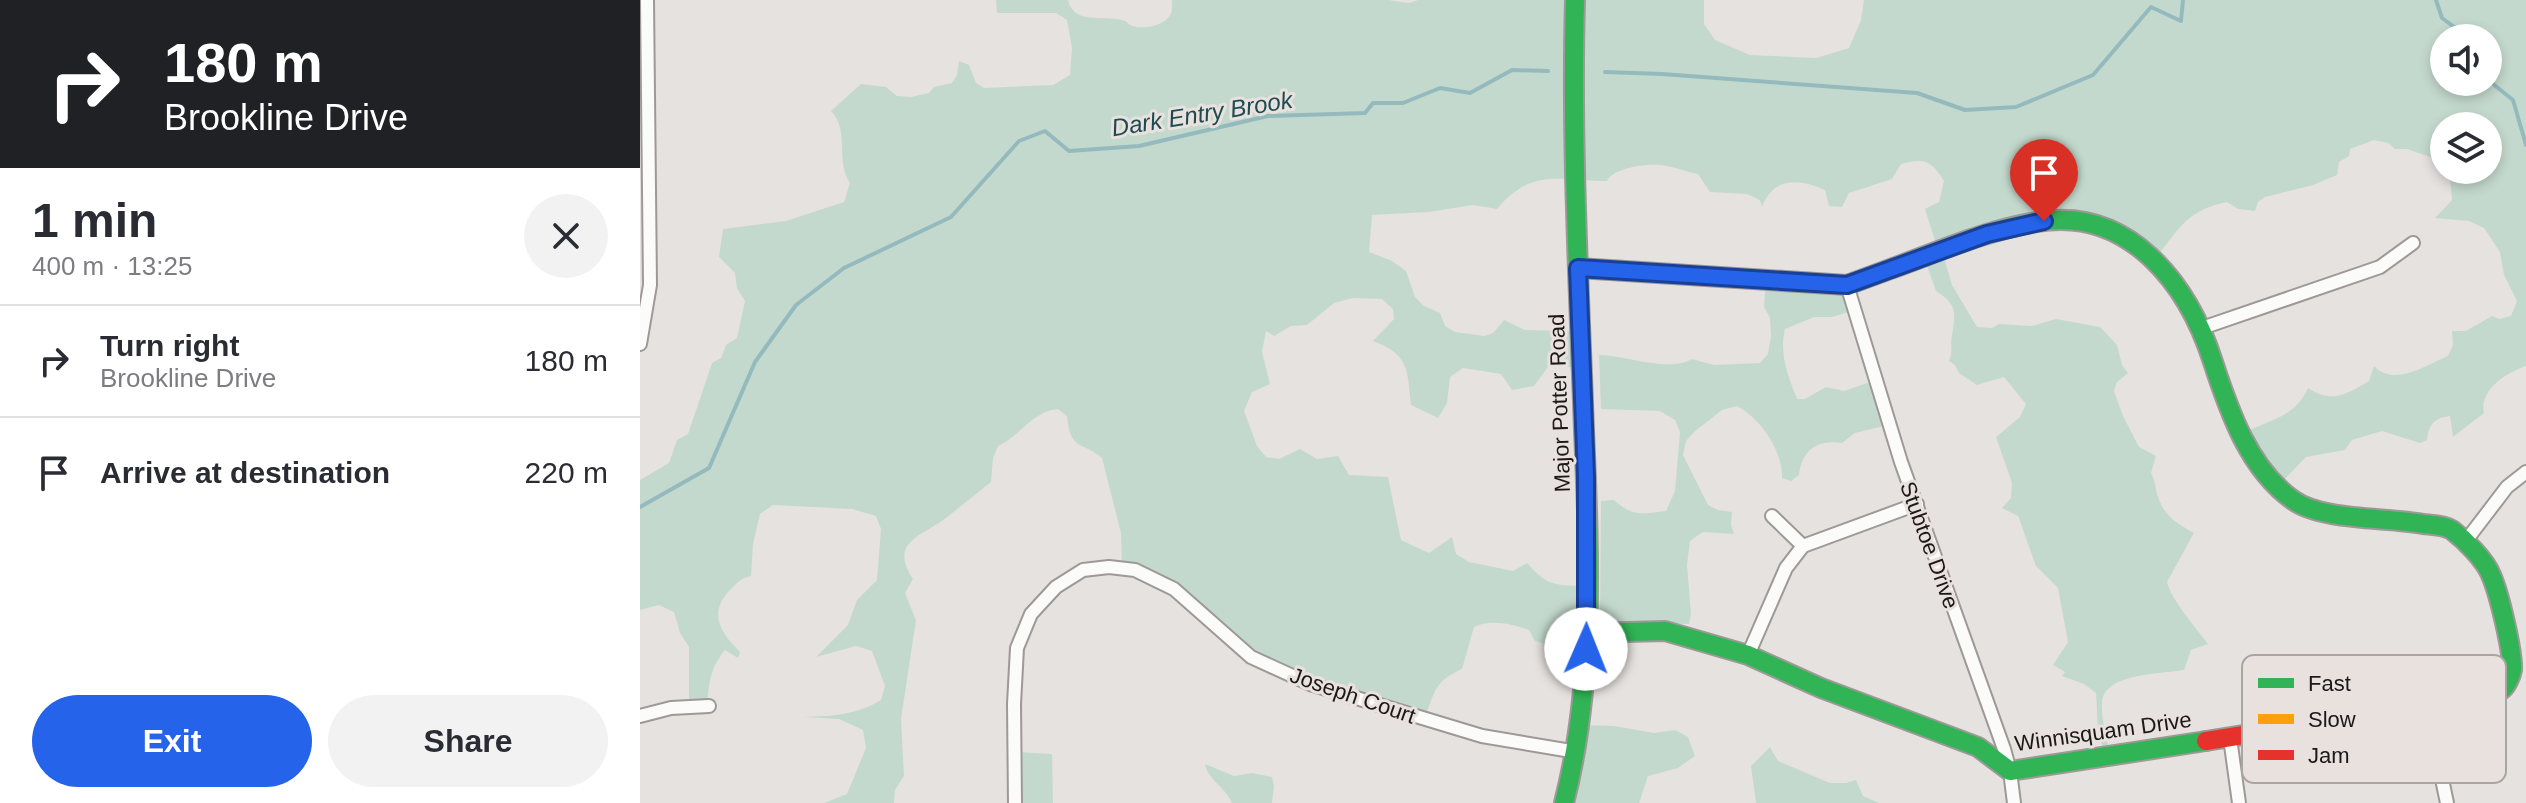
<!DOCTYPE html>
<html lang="en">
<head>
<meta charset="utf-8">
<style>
  :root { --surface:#fff; --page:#f2f2f3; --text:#2b2b33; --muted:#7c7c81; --line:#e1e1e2; --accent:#2563eb }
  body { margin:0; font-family:Helvetica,sans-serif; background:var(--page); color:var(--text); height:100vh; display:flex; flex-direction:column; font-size:30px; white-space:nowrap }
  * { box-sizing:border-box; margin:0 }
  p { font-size:26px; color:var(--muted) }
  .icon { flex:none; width:44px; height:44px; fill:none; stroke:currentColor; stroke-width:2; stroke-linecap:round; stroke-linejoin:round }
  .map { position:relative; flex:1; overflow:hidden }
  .side { display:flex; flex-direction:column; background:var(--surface); width:640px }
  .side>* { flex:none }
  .hud { background:#202124; color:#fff; overflow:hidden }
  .controls { position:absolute; left:1790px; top:24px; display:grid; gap:16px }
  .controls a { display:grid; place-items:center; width:72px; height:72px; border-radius:50%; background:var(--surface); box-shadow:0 4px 12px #0003; font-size:40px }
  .pin { position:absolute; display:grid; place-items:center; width:68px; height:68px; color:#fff; margin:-82px -34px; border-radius:50% 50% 50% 0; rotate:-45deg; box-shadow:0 0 8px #0007 }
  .pin .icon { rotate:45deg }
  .me { position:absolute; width:88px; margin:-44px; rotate:1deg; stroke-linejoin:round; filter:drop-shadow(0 0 6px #0008) }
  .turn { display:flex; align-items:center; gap:28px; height:168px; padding:0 32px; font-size:36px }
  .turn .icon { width:104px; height:104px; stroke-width:2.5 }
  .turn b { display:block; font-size:56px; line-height:68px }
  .round { display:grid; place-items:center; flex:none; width:84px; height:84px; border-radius:42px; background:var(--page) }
  .overview { display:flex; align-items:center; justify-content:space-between; height:136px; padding:0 32px }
  h1 { font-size:48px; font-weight:800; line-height:60px }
  .action { display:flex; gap:16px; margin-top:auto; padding:16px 32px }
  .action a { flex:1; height:92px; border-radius:48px; background:var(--accent); color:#fff; font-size:32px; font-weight:800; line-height:92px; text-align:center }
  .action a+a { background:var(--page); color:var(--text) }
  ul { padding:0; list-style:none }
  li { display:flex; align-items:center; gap:24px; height:112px; padding:0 32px; border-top:2px solid var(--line) }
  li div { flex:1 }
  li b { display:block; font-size:30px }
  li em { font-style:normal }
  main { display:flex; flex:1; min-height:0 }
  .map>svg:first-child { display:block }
</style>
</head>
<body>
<main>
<section class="side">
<div class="hud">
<div class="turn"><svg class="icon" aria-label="right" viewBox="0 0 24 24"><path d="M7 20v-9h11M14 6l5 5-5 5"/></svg><div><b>180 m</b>Brookline Drive</div></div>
</div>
<div class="overview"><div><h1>1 min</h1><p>400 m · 13:25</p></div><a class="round"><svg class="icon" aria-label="close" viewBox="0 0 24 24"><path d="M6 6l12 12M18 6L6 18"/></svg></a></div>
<ul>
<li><svg class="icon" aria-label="right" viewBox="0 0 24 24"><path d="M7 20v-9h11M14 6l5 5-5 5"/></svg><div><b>Turn right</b><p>Brookline Drive</p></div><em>180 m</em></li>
<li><svg class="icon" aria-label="arrive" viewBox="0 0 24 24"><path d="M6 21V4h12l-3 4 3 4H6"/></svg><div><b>Arrive at destination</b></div><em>220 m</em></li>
</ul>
<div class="action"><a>Exit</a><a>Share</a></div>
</section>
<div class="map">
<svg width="1886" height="803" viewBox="0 0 1886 803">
  <rect width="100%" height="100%" fill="#e6e2e0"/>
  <g fill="#c4d9cd" fill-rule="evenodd">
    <path d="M356,0H428C434,25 462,15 482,20C492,23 483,22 493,26C504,30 527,25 531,13C533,9 532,4 532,0H748L769,3L778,0H1064V24L1075,40L1110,55L1176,58L1209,48L1221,20L1224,0H1886V366C1866,373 1839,390 1844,413L1813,437L1810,416C1794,418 1789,424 1787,440L1780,443L1742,431L1712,440L1705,450L1666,457L1641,483L1606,432C1633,418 1655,417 1668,388C1692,404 1707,394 1729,381L1734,366C1754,387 1785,366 1808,356L1813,345L1812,331H1826L1852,316L1859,319L1871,316L1877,301L1864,275L1860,252L1844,228L1829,221L1795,218L1812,200L1810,178L1805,170H1848V126H1804V168L1799,160L1767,149H1755L1748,143L1734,140L1710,149L1709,156L1699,162L1697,175L1673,185L1625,197L1618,202L1615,211L1598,209L1587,202C1549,209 1538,229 1516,258L1438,219L1302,251L1312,285L1337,327L1352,328L1359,324L1392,326L1416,319L1460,327L1477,345L1482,365L1488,373L1477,382L1474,391L1483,416L1499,447L1516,456L1511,473C1516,482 1515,488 1518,497C1525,517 1537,523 1554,533L1527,582C1532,601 1555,626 1568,644L1551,650L1544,670C1521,674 1463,673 1462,703C1461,720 1467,738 1470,754L1464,753L1458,731L1456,693L1444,684L1422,676L1425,672L1413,665L1428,642L1418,588L1396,566L1378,516L1362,508L1371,498L1372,483L1356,437L1380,417L1386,404L1364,377L1337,385L1319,373L1315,365L1309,361C1313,352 1310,345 1312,335C1316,313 1317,304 1296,291L1284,257L1298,250L1285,209L1299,202L1304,181C1291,160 1284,158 1261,164L1252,179L1209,193L1202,207L1189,206L1185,190C1158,178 1134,177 1122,207L1120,200L1107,194L1070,192L1058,174C1047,172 1037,168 1027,166C1012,162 973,167 967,181C920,181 892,167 857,209L833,205L789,212L732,215L729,252L752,261L766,271L775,297L784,306L800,313L805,326L815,332L844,336L853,333L864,320L885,330L935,331L936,367H908L894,386L872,390L861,374L823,368L810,377L807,403L798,418L771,405C767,370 770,355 733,341L754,319L753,309L742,299L713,298L694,303L667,325L651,326L634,336L626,331L622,352L630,384L612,392L604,411L617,446L626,457L639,459L660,449L677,459L698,456L709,475L748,477L761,540L789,553L812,537L816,554L829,562L873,571L887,563C905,583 911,585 938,586L935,653L895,641L889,630C872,624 850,619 834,627L822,669C795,681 795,691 785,717L619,661L540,591L482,567L481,533L462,458C442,441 430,451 427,416L418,409C393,411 380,436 358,446L353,458L351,482C336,494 321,506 306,518C283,536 248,541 273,579L265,593L276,620L261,719L264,776L255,790L254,803H184L207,794L226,748L223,730L199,719L164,717C193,716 216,715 241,700L245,686L232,651L216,646L176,657L208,625L217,600L237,580L241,529L236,516L212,509L133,505L120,514L113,544L111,576C101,578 97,583 90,590C68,613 80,632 100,652L98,658L85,650C70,668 69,683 67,706L49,703V647L40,633L34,612L19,605L0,610V480L29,463L37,440L48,434L72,363L81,358L86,345L97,338L105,301L97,288L95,273L79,257L83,229L146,221L204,202L210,183C195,161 210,130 191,111L221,84L246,87L257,96L271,97L289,93L294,87L312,83L317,75L319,61L329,65L336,83L344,88L413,85L430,75L432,48L427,20L416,13H357ZM1804,38H1848V82H1804Z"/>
    <path d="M1126,280L1206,284L1212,311L1192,317H1174L1145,329C1139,354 1148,376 1157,399H1165L1186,387L1204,391L1236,380L1248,425L1215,433L1202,443C1177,439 1162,450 1159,475L1151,481L1142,478C1143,451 1121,419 1097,406L1082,410L1054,432L1046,441L1043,455L1068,505L1078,510L1092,512L1091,525L1094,534L1063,532L1050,541L1047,565L1051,614L1049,624L966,622L960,613L961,501L974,500C992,517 1004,514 1026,511L1035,491L1040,432L1035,420L1020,411L961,409L959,355C987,355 1027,373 1052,359L1074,365L1120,363L1128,354L1131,336L1130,318L1124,307Z"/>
    <path d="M942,725L974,726L1014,733L1035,730L1048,737L1055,756L1038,768L1008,776L999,803H925Z"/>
    <path d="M1130,747L1138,761L1190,783H1206L1216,780L1223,796L1239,803H1116L1111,766Z"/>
    <path d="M378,752L412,754L413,803H377Z"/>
    <path d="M565,764L594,776L612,773L632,777L634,786L632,803H592C586,788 568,780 565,764Z"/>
  </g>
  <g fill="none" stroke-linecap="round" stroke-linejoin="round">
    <g stroke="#95babe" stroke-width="4">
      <path d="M1796,0L1802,18L1829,38"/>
      <path d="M965,72L1022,74L1277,93L1325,110L1376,107L1453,75L1511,7L1541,21L1543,0"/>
      <path d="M1848,80L1873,100L1886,145"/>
      <path d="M0,507L69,468L115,362L156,305L204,268L311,217L379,141L405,131L429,151L499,146L628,116L725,113L733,103H763L800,88L830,93L872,70L908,71"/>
    </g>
    <defs>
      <g id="street">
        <path d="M1207,285L1261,462L1364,749L1370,771L1374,803"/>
        <path d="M1562,328L1740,267L1773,243"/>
        <path d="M0,344L10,285L7,0"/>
        <path d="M1132,516L1163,546"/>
        <path d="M1825,542L1867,487L1886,472"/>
        <path d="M1108,655L1146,568L1163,546L1277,504"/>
        <path d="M1787,707L1807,803"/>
        <path d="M0,716L31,708L69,706"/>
        <path d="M1590,738L1599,803"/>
        <path d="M375,803L374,704L377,648L391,614L416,587L443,570L469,567L495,570L534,589L611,657L670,684L842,736L937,752"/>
      </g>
      <g id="fast">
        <path d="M1253,268C1300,251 1347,230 1397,222C1489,206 1548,284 1573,362C1589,411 1609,469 1653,500C1682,521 1747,517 1783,524C1792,525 1804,525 1812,530C1825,540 1845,560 1851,575C1859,593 1873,651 1872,670C1871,676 1866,687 1861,690C1843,703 1780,708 1755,711"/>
        <path d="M947,633L1025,631L1108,655L1181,688L1338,747L1370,771L1566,741"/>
        <path d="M924,803C955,682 949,553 944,430C939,286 931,143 935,0"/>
      </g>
      <path id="slow" d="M938,268L1207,285L1253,268"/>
      <path id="jam" d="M1566,741L1755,711"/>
    </defs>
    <use href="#street" stroke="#9c9997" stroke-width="16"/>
    <use href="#fast" stroke="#9c9997" stroke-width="22"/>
    <use href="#slow" stroke="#9c9997" stroke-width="22"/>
    <use href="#jam" stroke="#9c9997" stroke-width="22"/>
    <use href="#street" stroke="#fbfbfa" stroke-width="12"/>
    <use href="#fast" stroke="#30b455" stroke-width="18"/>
    <use href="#slow" stroke="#ff9f0a" stroke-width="18"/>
    <use href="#jam" stroke="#e5322d" stroke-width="18"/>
  </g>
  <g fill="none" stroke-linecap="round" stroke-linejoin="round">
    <defs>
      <path id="route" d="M946,649V477L938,268L1207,285L1347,234L1404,221"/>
    </defs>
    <use href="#route" stroke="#184099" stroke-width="20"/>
    <use href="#route" stroke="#2563eb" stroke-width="14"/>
  </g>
  <g text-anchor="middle" stroke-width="6" stroke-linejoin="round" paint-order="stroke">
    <g font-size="22" fill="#1b1817" stroke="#e9e1dd">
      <text transform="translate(919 403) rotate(-92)" y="8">Major Potter Road</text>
      <text transform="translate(1290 545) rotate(70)" y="8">Stubtoe Drive</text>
      <text transform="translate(713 695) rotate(19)" y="8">Joseph Court</text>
      <text transform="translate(1463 731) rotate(-8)" y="8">Winnisquam Drive</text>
    </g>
    <g font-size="24" font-style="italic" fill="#1c4c52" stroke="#e9e1dd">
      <text transform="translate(562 114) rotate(-9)" y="8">Dark Entry Brook</text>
    </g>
  </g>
  <rect x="1602" y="655" width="264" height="128" rx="12" fill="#e9e1dd" stroke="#aba5a2" stroke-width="2"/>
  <rect x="1618" y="678" width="36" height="10" fill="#30b455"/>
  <rect x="1618" y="714" width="36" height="10" fill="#ff9f0a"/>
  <rect x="1618" y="750" width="36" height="10" fill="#e5322d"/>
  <g font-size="22" fill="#1b1817">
    <text x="1668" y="691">Fast</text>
    <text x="1668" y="727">Slow</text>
    <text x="1668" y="763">Jam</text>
  </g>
</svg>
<div class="controls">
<a><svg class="icon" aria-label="sound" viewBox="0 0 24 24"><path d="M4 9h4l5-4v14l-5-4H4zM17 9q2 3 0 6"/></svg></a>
<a><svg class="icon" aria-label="layers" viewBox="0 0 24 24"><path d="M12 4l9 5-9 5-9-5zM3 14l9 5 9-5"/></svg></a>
</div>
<div class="pin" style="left:1404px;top:221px;background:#d93025"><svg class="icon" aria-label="arrive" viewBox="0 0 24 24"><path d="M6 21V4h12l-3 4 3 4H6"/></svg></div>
<svg class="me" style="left:946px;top:649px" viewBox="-20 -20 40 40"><circle r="19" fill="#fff"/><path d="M0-13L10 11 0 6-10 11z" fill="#2563eb"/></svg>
</div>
</main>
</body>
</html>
